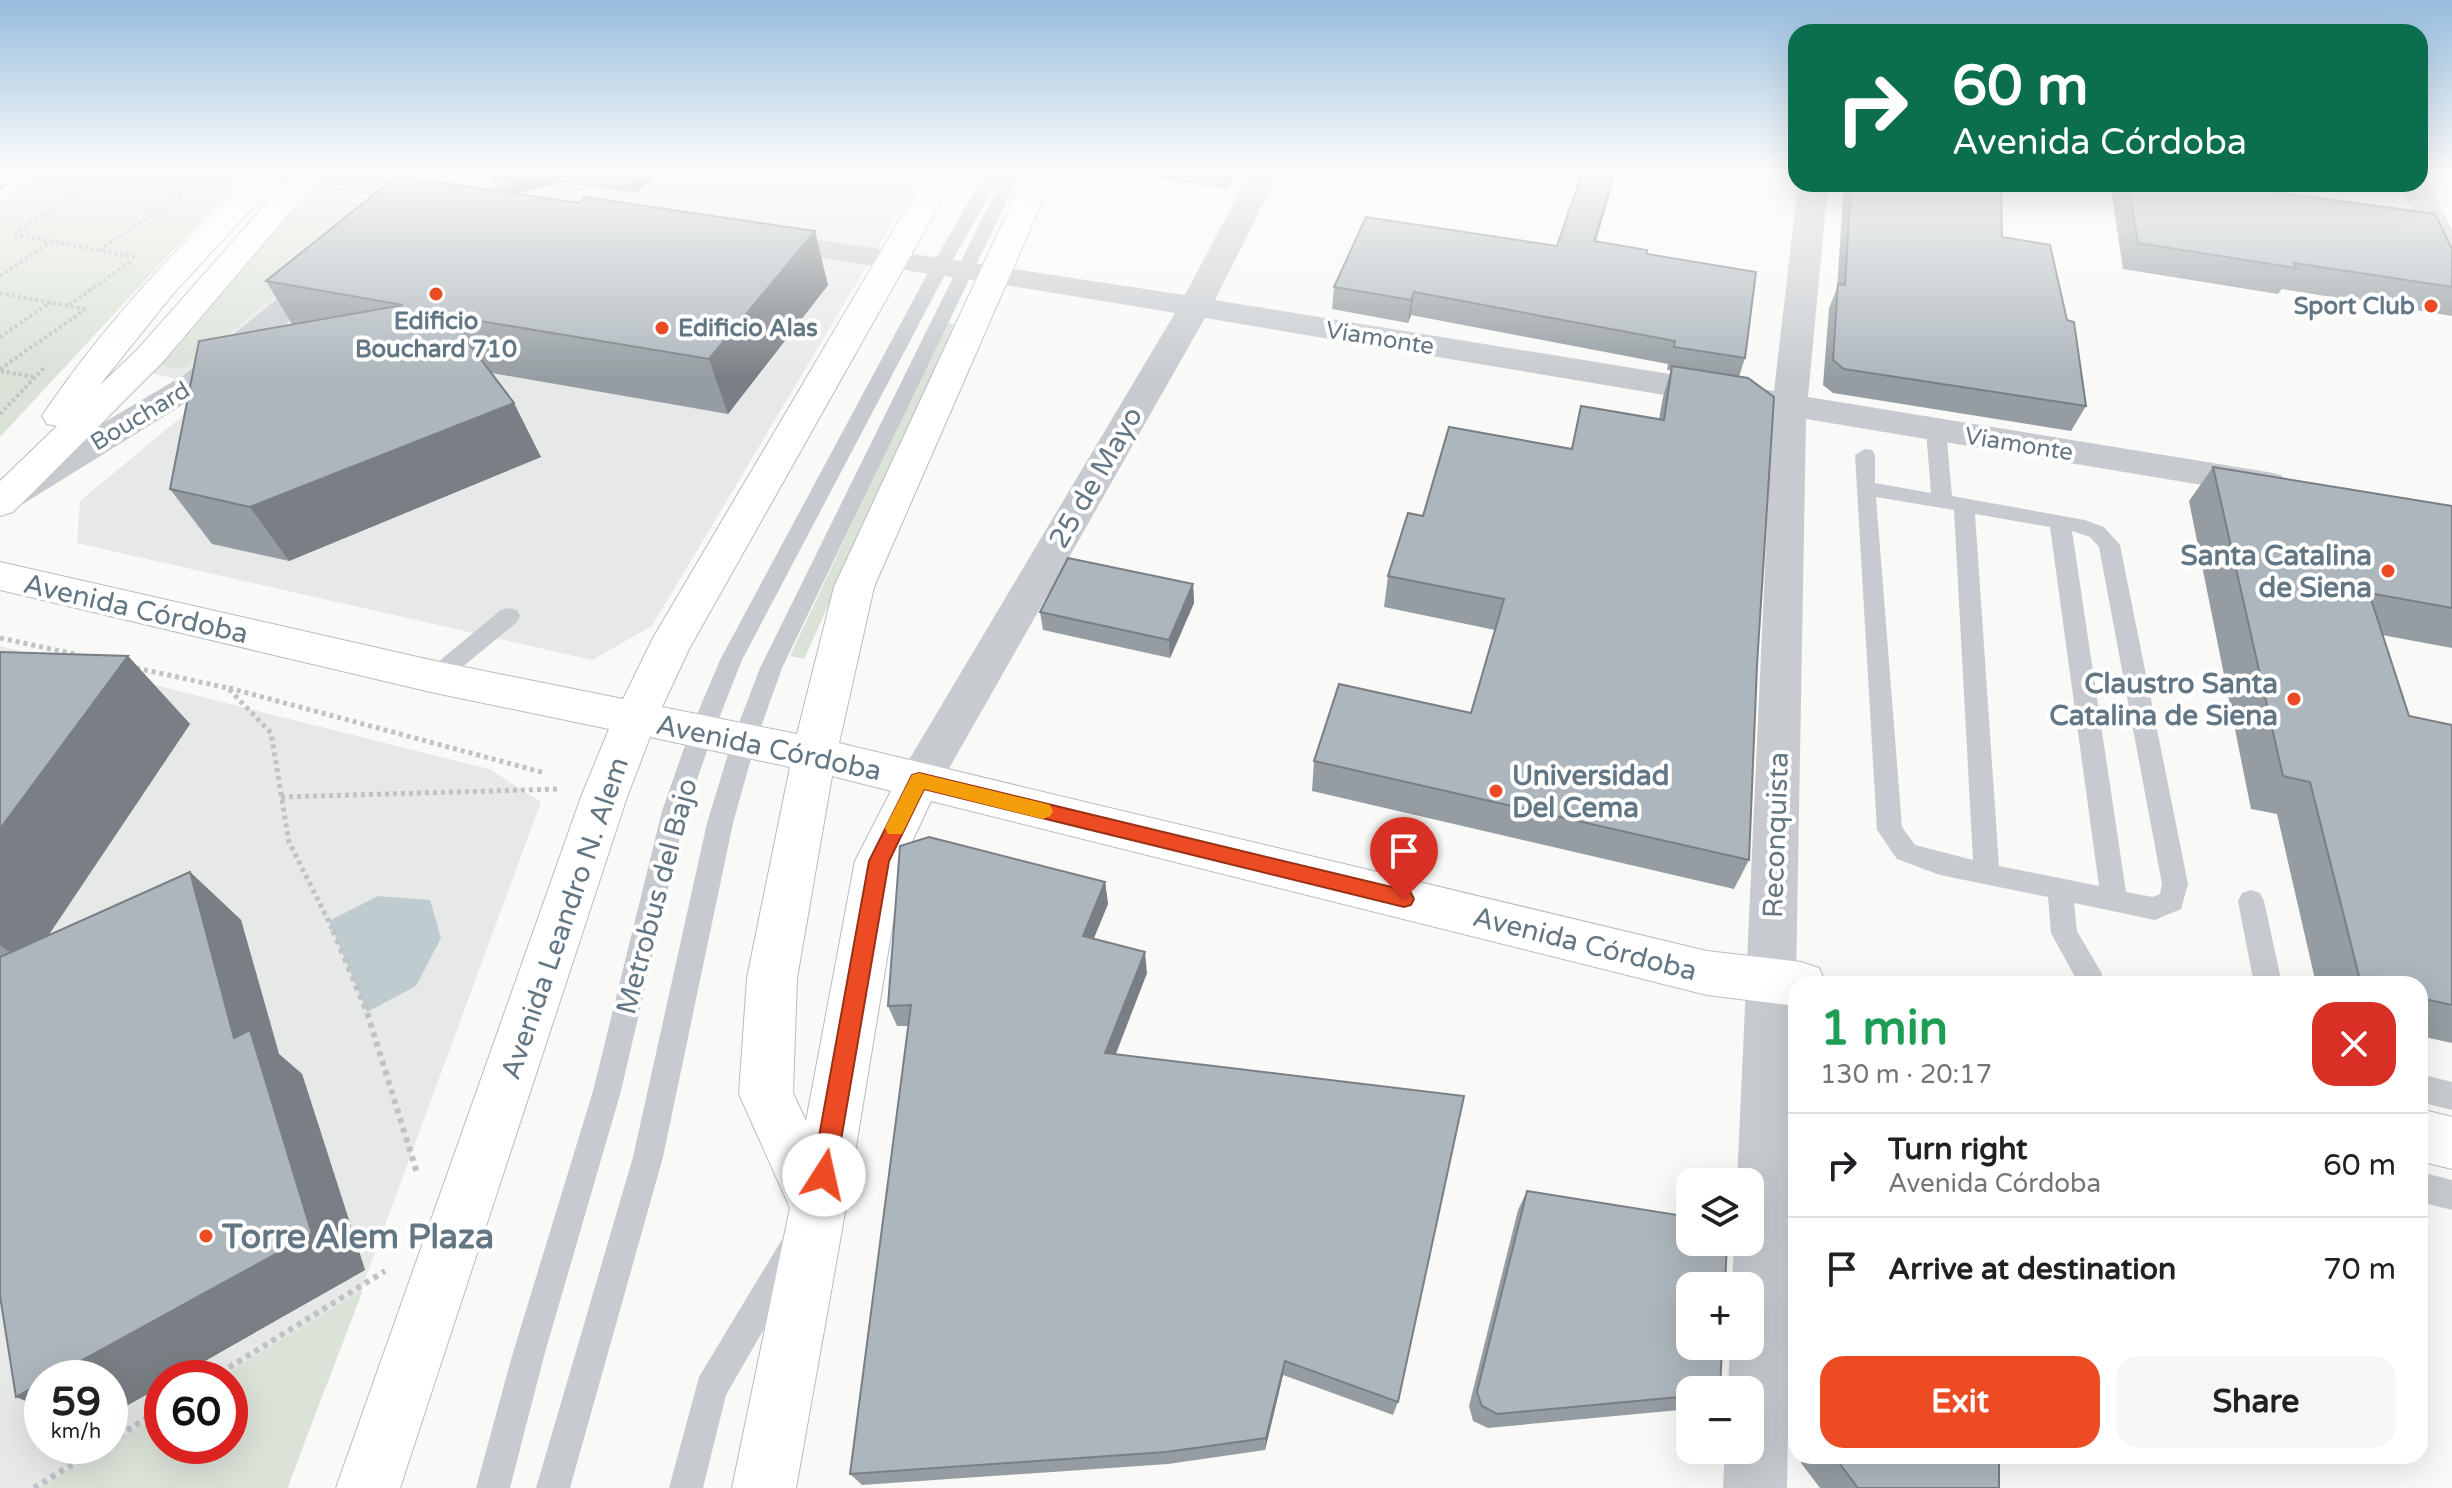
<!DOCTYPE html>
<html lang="en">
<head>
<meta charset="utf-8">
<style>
  :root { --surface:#fff; --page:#f6f6f6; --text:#202124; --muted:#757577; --line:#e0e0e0; --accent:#ed4b23 }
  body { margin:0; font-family:"Varela Round",sans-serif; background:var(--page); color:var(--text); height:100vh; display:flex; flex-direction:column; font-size:30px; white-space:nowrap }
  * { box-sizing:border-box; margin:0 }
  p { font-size:26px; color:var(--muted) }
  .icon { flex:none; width:44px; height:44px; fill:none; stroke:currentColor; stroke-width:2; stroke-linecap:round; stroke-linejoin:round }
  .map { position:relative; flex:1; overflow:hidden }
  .details { position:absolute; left:1788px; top:976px; width:640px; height:488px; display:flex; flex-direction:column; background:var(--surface); border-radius:24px; box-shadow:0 8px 32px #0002 }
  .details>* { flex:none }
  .guide { position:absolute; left:1788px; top:24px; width:640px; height:168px; border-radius:24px; box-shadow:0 8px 32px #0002; background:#0b6e4f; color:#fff; overflow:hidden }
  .buttons { position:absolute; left:1676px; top:1168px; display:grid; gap:16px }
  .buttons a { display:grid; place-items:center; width:88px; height:88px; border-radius:16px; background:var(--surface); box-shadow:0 8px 32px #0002; font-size:40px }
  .speed { position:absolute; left:24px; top:1360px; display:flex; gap:16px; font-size:40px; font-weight:700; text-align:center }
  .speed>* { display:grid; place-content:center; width:104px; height:104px; border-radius:50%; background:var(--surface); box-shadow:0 8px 32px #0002; line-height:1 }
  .speed small { font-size:20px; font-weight:400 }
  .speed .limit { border:12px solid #d22; background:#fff; color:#111 }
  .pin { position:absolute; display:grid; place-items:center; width:68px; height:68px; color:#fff; margin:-82px -34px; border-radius:50% 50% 50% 0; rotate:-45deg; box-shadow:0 0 8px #0007 }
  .pin .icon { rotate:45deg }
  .me { position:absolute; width:88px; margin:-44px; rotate:10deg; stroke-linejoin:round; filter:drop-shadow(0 0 6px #0008) }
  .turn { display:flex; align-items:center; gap:28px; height:168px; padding:0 32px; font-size:36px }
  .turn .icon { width:104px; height:104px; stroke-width:2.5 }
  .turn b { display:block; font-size:56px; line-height:68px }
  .round { display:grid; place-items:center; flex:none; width:84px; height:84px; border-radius:24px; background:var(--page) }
  .headline { display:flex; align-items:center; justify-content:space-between; height:136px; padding:0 32px }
  h1 { font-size:48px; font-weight:700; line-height:60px; color:#1e9e55 }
  .button { display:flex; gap:16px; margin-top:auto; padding:16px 32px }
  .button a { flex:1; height:92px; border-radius:24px; background:var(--accent); color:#fff; font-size:32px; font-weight:700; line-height:92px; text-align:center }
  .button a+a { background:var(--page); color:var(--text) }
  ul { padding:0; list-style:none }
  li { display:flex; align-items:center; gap:24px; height:104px; padding:0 32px; border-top:2px solid var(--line) }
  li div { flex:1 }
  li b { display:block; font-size:30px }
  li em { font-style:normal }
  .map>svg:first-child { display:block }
</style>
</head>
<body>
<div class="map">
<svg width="2452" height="1488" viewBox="0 0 2452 1488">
  <rect width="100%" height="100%" fill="#f9f9f7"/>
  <g fill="#e7e8e8" fill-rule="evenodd">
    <path d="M329,170H924L652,626L592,660L77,543L80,501L216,388L145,372Z"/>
    <path d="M0,646L489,769L541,802L288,1488H0ZM42,1378H110V1446H42ZM162,1378H230V1446H162Z"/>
  </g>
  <g fill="#dbe2d8">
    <path d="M37,170H224L238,175L229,190L0,437V203Z"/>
    <path d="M324,198L374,206L375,215L188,367L170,368L159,361L291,214L307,202Z"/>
    <path d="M946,323L956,324L804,659L790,656Z"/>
    <path d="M363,1290L287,1488H39L162,1413V1446H230V1378H219Z"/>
  </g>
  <path fill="#becbcf" d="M378,896L430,900L441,938L416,986L367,1012L329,921Z"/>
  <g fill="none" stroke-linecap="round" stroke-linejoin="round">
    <defs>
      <path id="secondary" d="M256,170H287L172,295L99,386L137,350L296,170H326L161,364L13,512L0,516V481L57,426L47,424L42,416C102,326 179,245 256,170Z"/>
      <g id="primary">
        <path d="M929,170H959L689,649L662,707L797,734L834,587L1027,170H1056L874,587L839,743L1707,951L1801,962L1819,968L1826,984H1796V1006L1707,995L931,801L903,861L846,1207L796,1488H732L790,1208L739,1094L747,978L790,767L650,737L627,797L400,1488H336L581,797L609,729L435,693L0,590V562L435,661L623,699L653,638ZM832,776L891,791L855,861L806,1121L793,1093L797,978Z"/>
        <path d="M2420,1109L2452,1117V1169L2420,1161Z"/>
      </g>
    </defs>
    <use href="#secondary" stroke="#b9bfc3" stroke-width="2"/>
    <use href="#primary" stroke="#b8bdc1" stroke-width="2"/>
    <g stroke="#c0c3c5" stroke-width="4" stroke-dasharray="3 3" stroke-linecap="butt">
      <path d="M113,170L13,234L139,258"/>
      <path d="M114,170L212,184"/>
      <path d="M99,250L217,171"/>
      <path d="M0,276L52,241"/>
      <path d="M0,293L85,309"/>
      <path d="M69,305L133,260"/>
      <path d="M0,337L51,302"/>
      <path d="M0,369L86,309"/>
      <path d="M1,371L34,377"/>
      <path d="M0,414L45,367"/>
    </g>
    <g stroke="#c0c3c5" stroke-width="5" stroke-dasharray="4 4" stroke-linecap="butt">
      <path d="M0,638L79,655"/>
      <path d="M136,668L228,688L271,733L289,842L334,932"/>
      <path d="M229,688L545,773"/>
      <path d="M281,797L560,789"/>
    </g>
    <g stroke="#c0c3c5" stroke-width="6" stroke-dasharray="5 5" stroke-linecap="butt">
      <path d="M333,930L367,1012L417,1173"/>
      <path d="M212,1378L385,1271"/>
      <path d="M110,1441L162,1409"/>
      <path d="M34,1488L102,1446"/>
    </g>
    <g fill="#c7cbcf" fill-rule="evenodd">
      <path d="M987,170H1003L949,267L742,660L714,731L686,811L621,1091L544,1356L510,1488H476L512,1356L593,1091L662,811L690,731L720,660L931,267Z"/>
      <path d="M1006,170H1022L782,668L756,741L733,823L663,1157L570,1488H536L633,1157L707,823L732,741L760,668Z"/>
      <path d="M1936,424L1946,430L1952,496L2085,520L2104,527L2120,545L2188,884L2181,909L2155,920L2074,903L2077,931L2102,974L2101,984H2073L2074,975L2051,933L2048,897L1940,875L1897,859L1877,830L1855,455L1865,449L1872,450L1875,455V483L1931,493L1926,430ZM1876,497L1954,510L1973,860L1915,845L1902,827ZM1975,514L2050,527L2099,886L1999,866ZM2072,531L2090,537L2099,547L2162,884L2160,894L2153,897L2126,892Z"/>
      <path d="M509,608L517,610L520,616L517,622L443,683L435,686L427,683L423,677L427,671L501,610Z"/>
      <path d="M2251,890L2260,893L2264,901L2282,984H2254L2238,901L2242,893Z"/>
      <path d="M2420,1074L2452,1082V1110L2420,1102Z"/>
      <path d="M2420,1172L2452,1180V1210L2420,1202Z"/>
      <path d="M792,1236L803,1241L808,1252L726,1395L703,1488H669L699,1377L781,1241Z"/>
    </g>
    <g fill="#c7cbcf" fill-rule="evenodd">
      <path d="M237,170H316L443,186L454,189L458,195L454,201L443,204L251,179L241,176Z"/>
      <path d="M1251,170H1280L1215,300L1774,391L1798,184H1828L1808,397L2268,472L2281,475L2287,484L2281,493L2268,496L1806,419L1787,1488H1723L1725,1450H1750V1390H1728L1730,1346H1750V1286H1732L1734,1242H1750V1182H1737L1772,413L1205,318L935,793L919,798L903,793L897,780L1175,313L993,283L760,249L749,247L745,240L749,233L760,231L1185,295Z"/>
      <path d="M2420,176L2430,184L2452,231V274L2441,272L2436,265L2400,184H2420Z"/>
      <path d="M330,261L341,264L346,271L341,278L208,389L23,504L10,507L0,505V484L184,375L319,264Z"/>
    </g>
    <use href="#secondary" fill="#fff" fill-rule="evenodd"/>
    <use href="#primary" fill="#fff" fill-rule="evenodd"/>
    <path stroke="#a7aeb4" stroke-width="5" stroke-dasharray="9 5" stroke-linecap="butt" d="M0,189L22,170"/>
  </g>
  <g fill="#959da2">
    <path d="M488,170H660L637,193L562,182L516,194L828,285L728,414L492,373L541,457L289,561L212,544L170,489L292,324L266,281L498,191Z"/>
    <path d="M1104,170H1238L1227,189Z"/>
    <path d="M1702,170H1760L1758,178Z"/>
    <path d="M1844,184H2001L2002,237L2086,406L2071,431L1833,393L1823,385L1829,308L1837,288Z"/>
    <path d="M2094,184H2217L2452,249V316L2282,289L2278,294L2123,269L2111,189L2094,186Z"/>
    <path d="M1608,200L1596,241L1647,254L1745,358L1739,377L1757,665L1749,860L1734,889L1312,791L1314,761L1471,713L1495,630L1384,607L1388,576L1423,516L1571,449L1581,406L1659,419L1663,397L1671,370H1667L1668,364L1411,315L1408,323L1332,309L1334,287L1557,246Z"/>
    <path d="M2213,467L2452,506V648L2382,635L2409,716L2452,725V1043L2420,1036V984H2316L2277,814L2251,809L2189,501Z"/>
    <path d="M1193,584L1194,603L1170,658L1043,630L1040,612Z"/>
    <path d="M0,652L128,656L190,724L48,935L190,872L241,920L279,1054L302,1074L365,1270L175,1378H162V1386L110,1415V1378H42V1407L16,1397L0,1296Z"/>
    <path d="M1105,882L1108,904L1094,938L1147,973L1116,1054L1398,1402L1393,1415L1283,1375L1265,1450L1168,1464L862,1485L850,1474L909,1026H897L888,1006Z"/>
    <path d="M1527,1191L1690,1390V1409L1488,1428L1473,1421L1469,1406L1518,1210Z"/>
    <path d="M1802,1456H1999V1488H1820L1801,1463Z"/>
  </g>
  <g fill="#797f84">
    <path d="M511,170H557L562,182L515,194L505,171Z"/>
    <path d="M628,170H660L637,193Z"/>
    <path d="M1227,170H1238L1227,189Z"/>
    <path d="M1613,178L1608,200L1589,263L1594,241Z"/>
    <path d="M815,231L828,285L728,414L709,359Z"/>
    <path d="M1414,292L1411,315L1408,323L1411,300Z"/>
    <path d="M514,403L541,457L289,561L250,507Z"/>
    <path d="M1193,584L1194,603L1170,658L1169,640Z"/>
    <path d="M128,656L190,724L28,966L0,945V829Z"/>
    <path d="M190,872L241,920L279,1054L302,1074L365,1270L175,1378H162V1386L110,1415V1378H50L234,1038Z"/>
    <path d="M1105,882L1108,904L1086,957L1083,936Z"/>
    <path d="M1145,952L1147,973L1108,1073L1105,1053Z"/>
    <path d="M1285,1361L1283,1375L1265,1450L1266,1438Z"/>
    <path d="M42,1382V1407L16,1397Z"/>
  </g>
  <g fill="#adb6bc" stroke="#797f84" stroke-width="2">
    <path d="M1583,170L1613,178L1594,241L1647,250V254L1756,272L1745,358L1674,347L1675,341L1414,292L1411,300L1334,287L1366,217L1557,246Z"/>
    <path d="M397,176L579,203L585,197L815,231L709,359L450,316V313L445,312L514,403L250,507L170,489L199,341L403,305L266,281Z"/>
    <path d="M1851,184H2001L2002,237L2050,245L2067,320L2074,322L2086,406L1844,369L1833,360L1838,284L1845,285Z"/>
    <path d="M2128,184H2217L2435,214L2452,249V287L2294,263L2296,268L2138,243Z"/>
    <path d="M1672,366L1748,378L1774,397L1757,665L1749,860L1314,761L1339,684L1471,713L1504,599L1388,576L1408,513L1423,516L1449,427L1572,449L1581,406L1664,420Z"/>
    <path d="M2213,467L2452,506V608L2369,593L2409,716L2452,725V1005L2420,998V984H2361L2310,782L2283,776Z"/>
    <path d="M1068,558L1193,584L1169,640L1040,612Z"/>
    <path d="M0,652L128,656L0,829Z"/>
    <path d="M929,837L1105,882L1083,936L1145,952L1105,1053L1464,1096L1398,1402L1285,1361L1266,1438L1166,1452L850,1474L911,1005L888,1006L900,846Z"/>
    <path d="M190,872L234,1038L250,1030L312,1234L50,1378H42V1382L16,1397L0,1296V957Z"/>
    <path d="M1527,1191L1690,1217V1242H1727L1725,1286H1690V1346H1722L1720,1390H1690V1396L1497,1414L1482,1406L1477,1392Z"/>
    <path d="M1834,1456H1999V1488H1858Z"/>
  </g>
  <linearGradient id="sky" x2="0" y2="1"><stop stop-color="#97bdde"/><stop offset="0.45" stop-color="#fcfcfb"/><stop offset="1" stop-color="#fcfcfb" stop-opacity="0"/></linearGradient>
  <rect width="2452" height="378" fill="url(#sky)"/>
  <path fill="#ed4b23" stroke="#9a3117" stroke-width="2" d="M919,773L1404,890L1411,893L1414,899L1411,905L1404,907L924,789L889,861L835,1175L832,1183L824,1186L816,1183L812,1175L869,861L912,775Z"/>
  <path fill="#f59e0b" d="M919,773L1043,803L1050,805L1053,811L1050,816L1043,819L924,789L902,834H888L885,828L912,775Z"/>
  <g fill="#ed4b23" stroke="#fff" stroke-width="3">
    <circle cx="436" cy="294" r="8"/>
    <circle cx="2431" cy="306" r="8"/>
    <circle cx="662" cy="328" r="8"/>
    <circle cx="2388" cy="571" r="8"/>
    <circle cx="2294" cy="699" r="8"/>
    <circle cx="1496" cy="791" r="8"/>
    <circle cx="206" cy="1236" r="8"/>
  </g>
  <g text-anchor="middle" stroke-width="8" stroke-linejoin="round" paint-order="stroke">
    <g font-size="24" font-weight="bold" fill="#637684" stroke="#fff" text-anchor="end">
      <text x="2415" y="314">Sport Club</text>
      <text x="436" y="329" text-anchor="middle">Edificio<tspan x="436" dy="28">Bouchard 710</tspan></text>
      <text x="678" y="336" text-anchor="start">Edificio Alas</text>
    </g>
    <g font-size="24" fill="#637684" stroke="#fff">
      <text transform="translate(1380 338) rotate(9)" y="8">Viamonte</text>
      <text transform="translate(140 416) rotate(-31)" y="8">Bouchard</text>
      <text transform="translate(2019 444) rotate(9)" y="8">Viamonte</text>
    </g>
    <g font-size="28" fill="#637684" stroke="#fff">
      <text transform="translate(1095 477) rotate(-60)" y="10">25 de Mayo</text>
      <text transform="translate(136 608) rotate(13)" y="10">Avenida Córdoba</text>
      <text transform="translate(769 747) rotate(12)" y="10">Avenida Córdoba</text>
      <text transform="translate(1775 835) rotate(-88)" y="10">Reconquista</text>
      <text transform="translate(656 896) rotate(-75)" y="10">Metrobus del Bajo</text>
      <text transform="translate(564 918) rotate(-71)" y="10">Avenida Leandro N. Alem</text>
      <text transform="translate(1585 943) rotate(14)" y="10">Avenida Córdoba</text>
    </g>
    <g font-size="28" font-weight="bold" fill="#637684" stroke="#fff" text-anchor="end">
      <text x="2372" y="565">Santa Catalina<tspan x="2372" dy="32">de Siena</tspan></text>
      <text x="2278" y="693">Claustro Santa<tspan x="2278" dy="32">Catalina de Siena</tspan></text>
      <text x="1512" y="785" text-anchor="start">Universidad<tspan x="1512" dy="32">Del Cema</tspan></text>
    </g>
    <g font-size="34" font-weight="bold" fill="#637684" stroke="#fff" text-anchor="start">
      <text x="222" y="1248">Torre Alem Plaza</text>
    </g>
  </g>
</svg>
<div class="buttons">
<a><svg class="icon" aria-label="layers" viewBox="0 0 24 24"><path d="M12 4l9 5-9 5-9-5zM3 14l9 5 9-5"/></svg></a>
<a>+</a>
<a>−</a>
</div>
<div class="speed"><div>59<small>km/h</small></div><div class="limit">60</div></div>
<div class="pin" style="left:1404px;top:899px;background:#d93025"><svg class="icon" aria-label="arrive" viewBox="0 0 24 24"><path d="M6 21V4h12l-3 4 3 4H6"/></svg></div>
<svg class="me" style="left:824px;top:1175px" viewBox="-20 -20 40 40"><circle r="19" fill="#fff"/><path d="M0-13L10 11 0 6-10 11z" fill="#ed4b23"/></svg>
<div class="guide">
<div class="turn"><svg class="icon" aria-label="right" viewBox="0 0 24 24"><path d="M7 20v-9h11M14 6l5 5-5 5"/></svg><div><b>60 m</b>Avenida Córdoba</div></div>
</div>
<section class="details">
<div class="headline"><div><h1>1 min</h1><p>130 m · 20:17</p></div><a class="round" style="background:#d93025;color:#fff"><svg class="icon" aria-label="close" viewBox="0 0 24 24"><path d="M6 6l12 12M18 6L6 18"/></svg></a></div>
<ul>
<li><svg class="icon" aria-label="right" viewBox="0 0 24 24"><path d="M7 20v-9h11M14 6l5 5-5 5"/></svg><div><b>Turn right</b><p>Avenida Córdoba</p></div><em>60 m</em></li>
<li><svg class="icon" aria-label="arrive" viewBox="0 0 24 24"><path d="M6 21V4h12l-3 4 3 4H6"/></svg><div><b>Arrive at destination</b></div><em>70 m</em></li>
</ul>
<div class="button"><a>Exit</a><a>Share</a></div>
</section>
</div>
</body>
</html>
